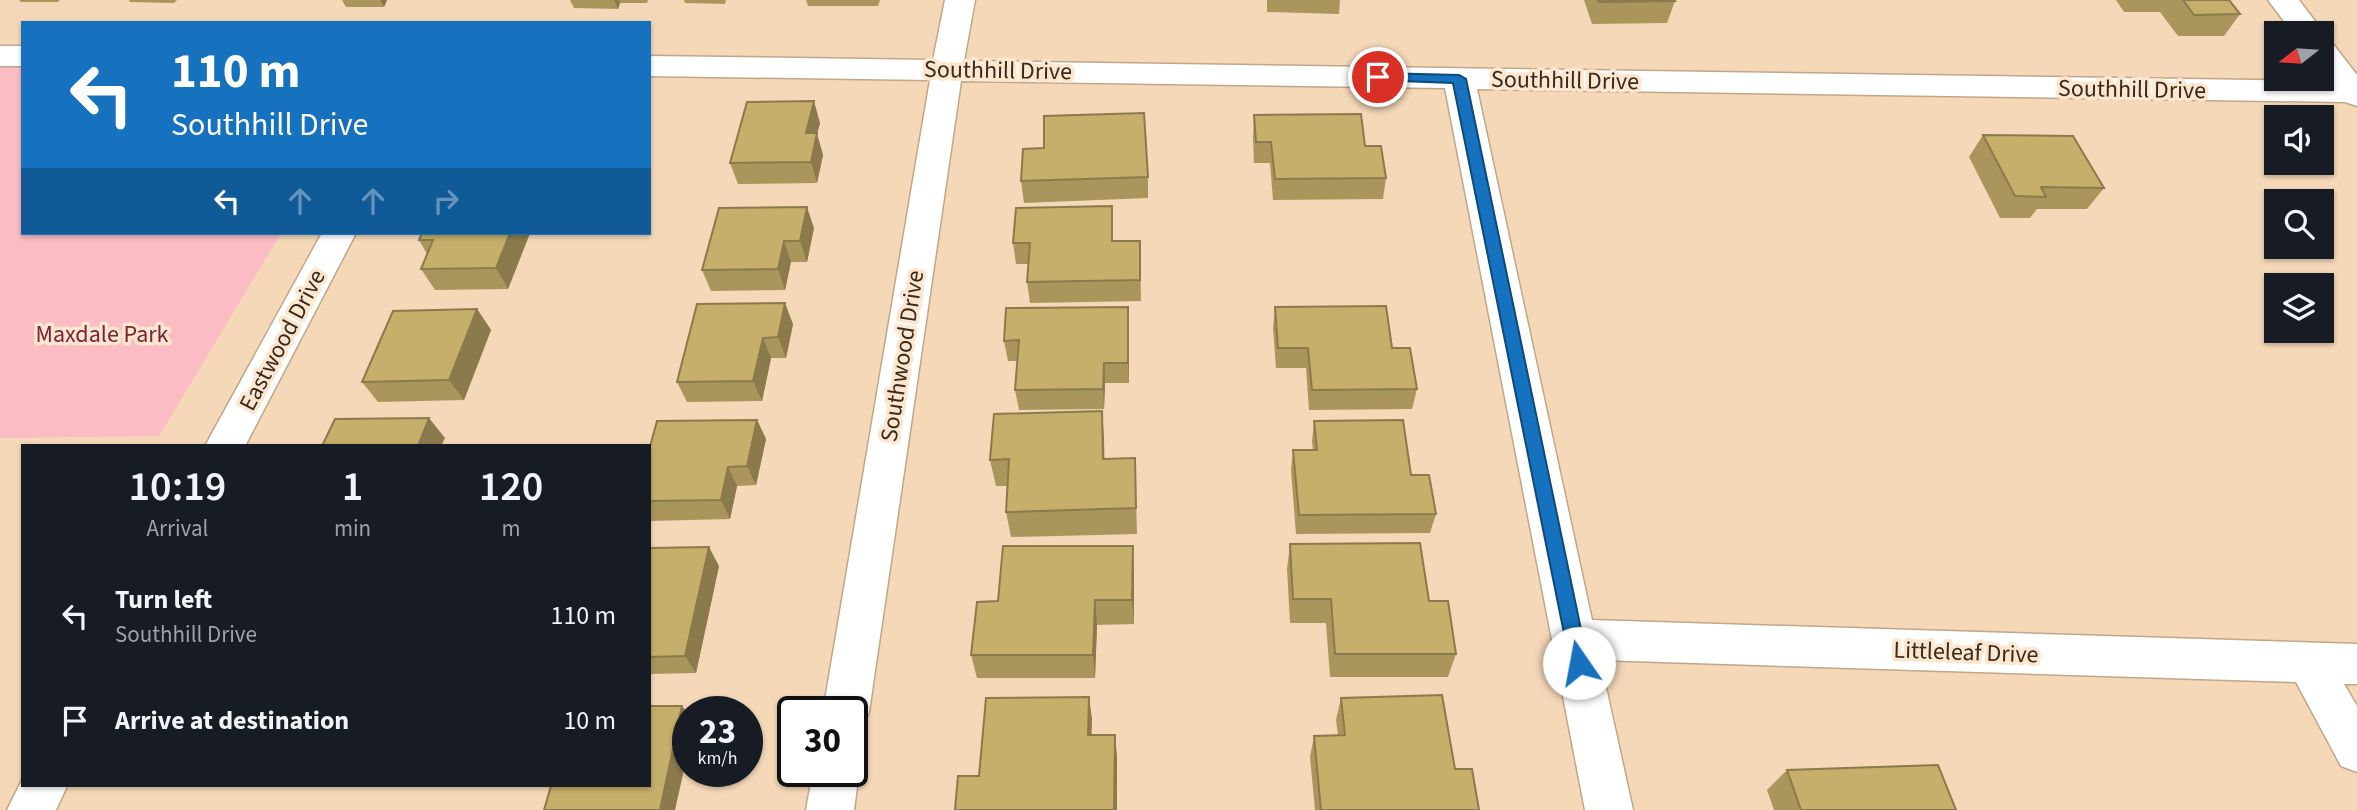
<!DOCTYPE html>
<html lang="en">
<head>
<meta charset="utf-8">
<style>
  :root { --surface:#171b24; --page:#20242c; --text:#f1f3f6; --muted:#9ea1a6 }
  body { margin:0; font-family:"Source Sans 3",sans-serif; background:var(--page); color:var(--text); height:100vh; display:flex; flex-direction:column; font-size:26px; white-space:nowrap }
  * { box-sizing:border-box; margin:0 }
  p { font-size:23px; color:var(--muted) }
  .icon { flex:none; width:38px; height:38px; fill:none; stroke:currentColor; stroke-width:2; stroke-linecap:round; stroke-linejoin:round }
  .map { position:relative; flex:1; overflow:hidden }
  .sheet { position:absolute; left:21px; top:444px; width:630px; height:343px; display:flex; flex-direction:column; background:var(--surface); border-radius:0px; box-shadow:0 2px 5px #0004 }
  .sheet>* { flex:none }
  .banner { position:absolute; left:21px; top:21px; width:630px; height:214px; border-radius:0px; box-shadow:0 2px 5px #0004; background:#1671be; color:#fff; overflow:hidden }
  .needle { width:46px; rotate:253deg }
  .controls { position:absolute; left:2264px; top:21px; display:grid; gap:14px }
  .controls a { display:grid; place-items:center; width:70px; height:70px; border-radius:0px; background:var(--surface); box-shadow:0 2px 5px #0004; font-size:35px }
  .speed { position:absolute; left:672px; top:696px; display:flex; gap:14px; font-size:35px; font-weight:700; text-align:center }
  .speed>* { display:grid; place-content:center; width:91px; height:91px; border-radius:50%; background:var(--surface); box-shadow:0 2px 5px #0004; line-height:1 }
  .speed small { font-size:18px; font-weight:400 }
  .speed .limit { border:4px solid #111; border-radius:10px; background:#fff; color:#111 }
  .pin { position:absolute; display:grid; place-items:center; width:60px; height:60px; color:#fff; margin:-30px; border:4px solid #fff; border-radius:50%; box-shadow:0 2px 7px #0007 }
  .me { position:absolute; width:77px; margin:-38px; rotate:348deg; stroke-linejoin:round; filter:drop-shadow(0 0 5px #0008) }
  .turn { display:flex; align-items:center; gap:24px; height:147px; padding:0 35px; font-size:32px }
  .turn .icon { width:91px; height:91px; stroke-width:2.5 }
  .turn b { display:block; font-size:49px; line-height:60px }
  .lanes { display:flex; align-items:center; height:66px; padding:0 35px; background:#0003; justify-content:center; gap:35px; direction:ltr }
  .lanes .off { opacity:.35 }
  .eta { display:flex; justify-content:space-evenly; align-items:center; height:119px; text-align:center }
  .eta b { font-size:42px; font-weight:600; line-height:49px }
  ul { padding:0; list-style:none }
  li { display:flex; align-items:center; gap:21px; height:105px; padding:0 35px }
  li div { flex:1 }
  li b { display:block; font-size:26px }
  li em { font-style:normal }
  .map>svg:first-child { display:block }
</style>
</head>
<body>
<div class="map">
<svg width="2357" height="810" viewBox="0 0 2357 810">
  <rect width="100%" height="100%" fill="#f4d8b8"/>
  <path fill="#fbbcc4" d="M0,63H23V233H281L159,436L0,438Z"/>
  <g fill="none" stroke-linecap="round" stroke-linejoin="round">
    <defs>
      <g id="minor">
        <path d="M945,0H975L964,61L2329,81L2322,72V41L2333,44L2357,75V106L2345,102L1477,89L1592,620L2357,644V684H2344L2357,706V772L2341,766L2296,682L1600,660L1633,810H1585L1445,88L961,81L869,712L862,727L852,731V712H823L930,80L649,76V56L933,60Z"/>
        <path d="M2268,0H2299L2324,33L2322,36V33H2293Z"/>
        <rect x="0" y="46" width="23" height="20"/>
        <path d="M322,233H356L245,446H205Z"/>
        <path d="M852,756L859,772L854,810H806L813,772H852Z"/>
        <path d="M23,778V786H67L56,810H7Z"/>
      </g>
    </defs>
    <use href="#minor" stroke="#c1a688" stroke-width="3"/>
    <use href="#minor" fill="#fff" fill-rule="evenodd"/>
  </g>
  <g fill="#aa965c">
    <path d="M19,0H60L58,2H21Z"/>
    <path d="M129,0H177L174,3L130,2Z"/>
    <path d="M342,0H429H387L384,7H346Z"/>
    <path d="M570,0H648L647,3H620L618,9L574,8Z"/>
    <path d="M684,0H726L725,4L685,3Z"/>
    <path d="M806,0H880L878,6H808Z"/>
    <path d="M1267,0H1340L1339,14L1267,12Z"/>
    <path d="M1584,0H1674L1675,1L1667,23L1592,24Z"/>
    <path d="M2116,0H2229L2240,14L2224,36H2178L2160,12H2124Z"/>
    <path d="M1254,115L1365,146L1386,178L1383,199L1273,200L1270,163H1254L1253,137Z"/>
    <path d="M820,123L817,134L823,155L817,183L738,184L730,163Z"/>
    <path d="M1983,135L2104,188L2087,209H2037L2030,218H2000L1969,157Z"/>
    <path d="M1148,177V198L1024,203L1021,181Z"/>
    <path d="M814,228L807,262H791L785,290L711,291L702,270Z"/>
    <path d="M1113,228V241H1140L1141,301L1030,303L1027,282L1029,264H1016L1013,243Z"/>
    <path d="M530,233L508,289L435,290L421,269L427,254L419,240Z"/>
    <path d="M697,304L793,324L786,358H771L762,401L687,402L677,382Z"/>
    <path d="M1275,307L1392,348L1417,389L1412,409L1309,410L1306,368H1276L1273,328Z"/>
    <path d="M477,309L491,330L464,400L378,402L362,382Z"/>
    <path d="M1129,327V383H1105L1104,409L1019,410L1015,390L1018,361H1008L1004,341Z"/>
    <path d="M757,420L766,439L756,485L737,486L730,519L649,521V450Z"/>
    <path d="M1314,421L1411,475L1436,514L1430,533L1296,534L1291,470L1293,450H1313L1312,441Z"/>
    <path d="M1104,438V459L1135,458L1137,534L1011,537L1006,512L1007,486H996L990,460Z"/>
    <path d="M1290,544L1429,601L1456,654L1448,677H1330L1326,623H1290L1287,569Z"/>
    <path d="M649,548L719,566L696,673L649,674Z"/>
    <path d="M1134,571V624L1097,625L1095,678H977L971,655L998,601Z"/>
    <path d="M1341,698L1455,769L1479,810H1315L1310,757L1314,736L1338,735L1336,720Z"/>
    <path d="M1787,770L1956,810H1774L1767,790Z"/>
  </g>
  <g fill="#8b7a4b">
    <path d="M380,0H387L384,7Z"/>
    <path d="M614,0H619L620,3L618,9Z"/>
    <path d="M814,101L820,123L817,134L823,155L817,183L811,162L806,133Z"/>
    <path d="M807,207L814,228L807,262L800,241Z"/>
    <path d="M510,233H530L508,289L496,268Z"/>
    <path d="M784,241L791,262L785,290L778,269Z"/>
    <path d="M785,303L793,324L786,358L778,337Z"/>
    <path d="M1128,307L1129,327V383L1128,363Z"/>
    <path d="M477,309L491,330L464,400L449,380Z"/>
    <path d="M763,338L771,358L762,401L753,381Z"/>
    <path d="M1104,363L1105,383L1104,409L1103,389Z"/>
    <path d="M1102,411L1104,438L1105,485L1103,459Z"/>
    <path d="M429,418L445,438L441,446H418Z"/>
    <path d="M757,420L766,439L756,485L747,466Z"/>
    <path d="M728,467L737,486L730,519L721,500Z"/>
    <path d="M1133,546L1134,571V624L1132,600Z"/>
    <path d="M709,547L719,566L696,673L685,656Z"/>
    <path d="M1095,600L1097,625L1095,678L1093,655Z"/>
    <path d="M1089,697L1092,719L1091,757L1088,735Z"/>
    <path d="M682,706L688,713V752L675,810H660Z"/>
    <path d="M1115,735L1117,756V810H1114Z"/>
  </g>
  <g fill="#c6ae6b" stroke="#8b7a4b" stroke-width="2">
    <path d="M1598,0H1674L1675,1L1599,2Z"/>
    <path d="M2183,0H2229L2240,14L2194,15Z"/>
    <path d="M814,101L806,133H817L811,162L730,163L747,102Z"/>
    <path d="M1144,113L1148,177L1021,181L1023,149L1044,148V116Z"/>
    <path d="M1361,114L1365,146H1381L1386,178L1275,179L1271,142H1256L1254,115Z"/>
    <path d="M1983,135L2073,136L2104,188L2041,187L2046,197L2015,196Z"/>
    <path d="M1112,206V241H1140V280L1027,282L1030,243H1013L1016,208Z"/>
    <path d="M807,207L800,241H784L778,269L702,270L719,208Z"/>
    <path d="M422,233H510L496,268L421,269L433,240H419Z"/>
    <path d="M785,303L778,337L763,338L753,381L677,382L697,304Z"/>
    <path d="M1386,306L1392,348H1410L1417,389L1312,390L1308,348H1278L1275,307Z"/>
    <path d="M1128,307V363H1104L1103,389L1015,390L1019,340L1004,341L1006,308Z"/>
    <path d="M477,309L449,380L362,382L393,311Z"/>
    <path d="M1102,411L1103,459L1135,458L1136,508L1006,512L1009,459L990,460L994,414Z"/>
    <path d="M429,418L418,446H322L335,419Z"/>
    <path d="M757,420L747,466L728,467L721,500L649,501V450L657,421Z"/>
    <path d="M1403,420L1411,475H1429L1436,514L1299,515L1293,450H1317L1314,421Z"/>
    <path d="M1420,543L1429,601H1448L1456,654H1335L1331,599H1293L1290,544Z"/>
    <path d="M1003,546H1133L1132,600H1095L1093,655H971L977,602L998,601Z"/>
    <path d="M709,547L685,656L649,657V548Z"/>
    <path d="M1442,695L1455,769H1472L1479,810H1321L1314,736L1345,735L1341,698Z"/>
    <path d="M1089,697L1088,735H1115L1114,810H955L958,776H979L986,698Z"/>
    <path d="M649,706H682L660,810H544L551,786H649Z"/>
    <path d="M1938,765L1956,810H1801L1787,770Z"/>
  </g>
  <path fill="#1671be" stroke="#0e497c" stroke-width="2" d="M1378,73L1459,75L1466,79L1588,663L1586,669L1579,672L1573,669L1570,663L1453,83L1374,80V74Z"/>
  <g text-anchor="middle" stroke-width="7" stroke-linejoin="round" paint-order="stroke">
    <g font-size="24" fill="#362b1f" stroke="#fde6cd">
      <text transform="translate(998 70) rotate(1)" y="8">Southhill Drive</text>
      <text transform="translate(1565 80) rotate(1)" y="8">Southhill Drive</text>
      <text transform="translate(2132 89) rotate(1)" y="8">Southhill Drive</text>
      <text transform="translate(282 340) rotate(-62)" y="8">Eastwood Drive</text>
      <text transform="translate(902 356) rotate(-81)" y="8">Southwood Drive</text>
      <text transform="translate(1966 652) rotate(2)" y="8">Littleleaf Drive</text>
    </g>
    <g font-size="24" fill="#7b2338" stroke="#fde6cd">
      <text x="102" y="342">Maxdale Park</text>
    </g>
  </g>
</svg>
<div class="controls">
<a><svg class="needle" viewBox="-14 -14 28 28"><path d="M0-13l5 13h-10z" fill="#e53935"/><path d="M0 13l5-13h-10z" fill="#9ea1a6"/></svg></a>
<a><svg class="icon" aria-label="sound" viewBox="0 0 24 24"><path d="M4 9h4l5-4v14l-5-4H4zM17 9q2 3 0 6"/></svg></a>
<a><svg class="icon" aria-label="search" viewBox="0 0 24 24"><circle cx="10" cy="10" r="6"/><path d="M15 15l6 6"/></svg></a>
<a><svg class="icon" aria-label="layers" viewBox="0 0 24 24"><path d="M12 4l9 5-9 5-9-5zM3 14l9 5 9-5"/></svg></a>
</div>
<div class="speed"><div>23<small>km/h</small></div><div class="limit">30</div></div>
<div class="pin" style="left:1378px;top:77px;background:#d93025"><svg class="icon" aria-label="arrive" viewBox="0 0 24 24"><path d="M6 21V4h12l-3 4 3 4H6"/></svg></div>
<svg class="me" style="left:1579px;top:663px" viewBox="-20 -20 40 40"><circle r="19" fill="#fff"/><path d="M0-13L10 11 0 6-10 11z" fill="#1671be"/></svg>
<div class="banner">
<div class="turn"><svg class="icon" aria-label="left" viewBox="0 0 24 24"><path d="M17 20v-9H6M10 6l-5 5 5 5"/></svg><div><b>110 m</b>Southhill Drive</div></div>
<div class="lanes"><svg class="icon" aria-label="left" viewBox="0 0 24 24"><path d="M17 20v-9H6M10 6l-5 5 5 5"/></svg><svg class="icon off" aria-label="ahead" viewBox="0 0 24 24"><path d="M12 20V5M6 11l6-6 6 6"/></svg><svg class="icon off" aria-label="ahead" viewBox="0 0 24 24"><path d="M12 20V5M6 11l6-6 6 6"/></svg><svg class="icon off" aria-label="right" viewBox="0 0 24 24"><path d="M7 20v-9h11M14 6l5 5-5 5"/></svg></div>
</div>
<section class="sheet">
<div class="eta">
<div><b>10:19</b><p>Arrival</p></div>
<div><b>1</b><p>min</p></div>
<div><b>120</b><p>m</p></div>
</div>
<ul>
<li><svg class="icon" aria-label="left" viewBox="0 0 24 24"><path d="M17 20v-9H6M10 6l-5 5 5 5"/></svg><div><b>Turn left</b><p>Southhill Drive</p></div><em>110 m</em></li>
<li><svg class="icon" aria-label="arrive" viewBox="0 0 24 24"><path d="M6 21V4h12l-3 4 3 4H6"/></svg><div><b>Arrive at destination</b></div><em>10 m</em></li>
</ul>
</section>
</div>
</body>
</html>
